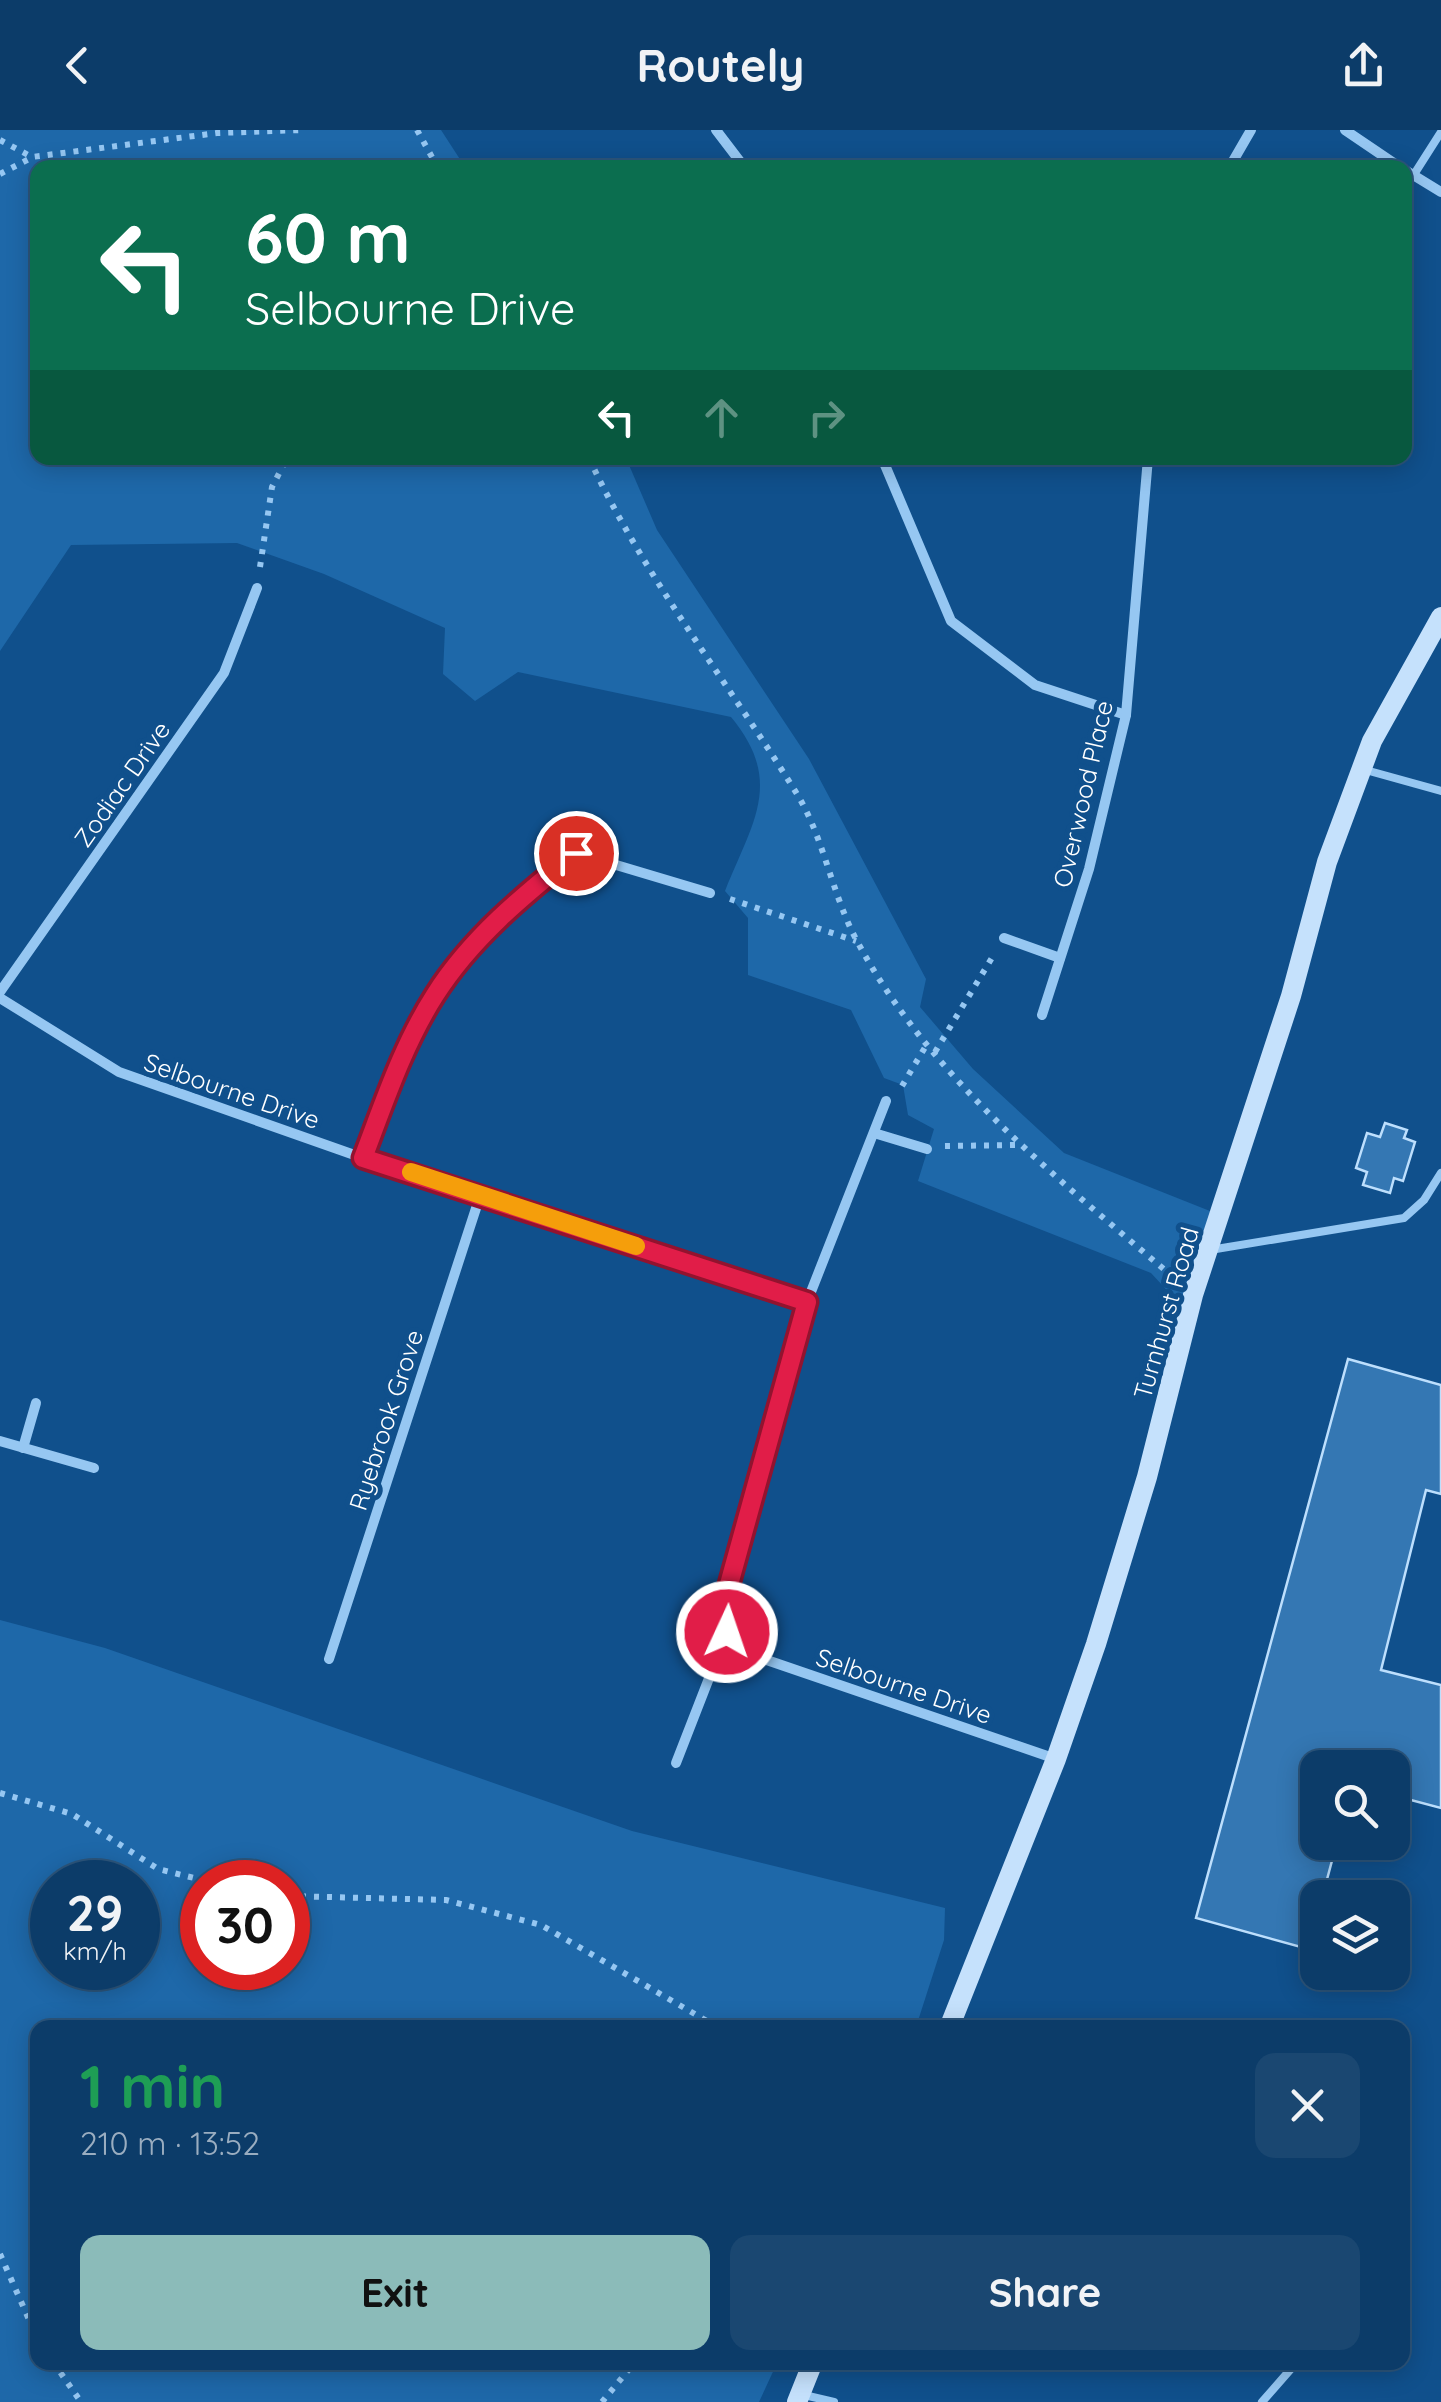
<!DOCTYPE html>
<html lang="en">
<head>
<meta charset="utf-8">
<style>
  :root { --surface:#0c3c69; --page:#1a4771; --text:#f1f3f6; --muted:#9aadc0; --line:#2c567d; --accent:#8bbbb9 }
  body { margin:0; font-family:Quicksand,sans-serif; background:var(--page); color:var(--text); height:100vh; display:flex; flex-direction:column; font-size:38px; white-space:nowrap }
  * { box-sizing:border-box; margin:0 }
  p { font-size:32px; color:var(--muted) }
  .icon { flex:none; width:55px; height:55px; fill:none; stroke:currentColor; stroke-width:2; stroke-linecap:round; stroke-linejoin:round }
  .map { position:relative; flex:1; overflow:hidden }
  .side { position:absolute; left:30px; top:1890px; width:1380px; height:350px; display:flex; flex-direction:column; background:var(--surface); border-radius:20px; box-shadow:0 5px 25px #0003,0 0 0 2px var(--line) }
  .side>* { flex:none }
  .banner { position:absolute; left:30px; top:30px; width:1382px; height:305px; border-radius:20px; box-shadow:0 5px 25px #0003,0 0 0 2px var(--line); background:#0b6e4f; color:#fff; overflow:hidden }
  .buttons { position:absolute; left:1300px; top:1620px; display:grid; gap:20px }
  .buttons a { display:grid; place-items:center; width:110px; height:110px; border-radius:20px; background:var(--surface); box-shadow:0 5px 25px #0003,0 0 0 2px var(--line); font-size:50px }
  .speed { position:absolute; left:30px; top:1730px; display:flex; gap:20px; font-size:50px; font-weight:700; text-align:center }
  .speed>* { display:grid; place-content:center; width:130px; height:130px; border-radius:50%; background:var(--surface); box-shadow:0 5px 25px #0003,0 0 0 2px var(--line); line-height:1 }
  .speed small { font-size:25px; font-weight:400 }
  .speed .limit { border:15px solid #d22; background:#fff; color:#111 }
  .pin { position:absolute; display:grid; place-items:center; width:85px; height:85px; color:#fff; margin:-42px; border:5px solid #fff; border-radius:50%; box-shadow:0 2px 10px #0007 }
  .me { position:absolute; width:110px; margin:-55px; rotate:3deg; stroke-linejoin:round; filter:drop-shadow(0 0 8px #0008) }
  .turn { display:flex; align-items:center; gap:35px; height:210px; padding:0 50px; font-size:45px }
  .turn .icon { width:130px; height:130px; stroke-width:2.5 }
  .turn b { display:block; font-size:70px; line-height:85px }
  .lanes { display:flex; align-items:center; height:95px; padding:0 50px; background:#0003; justify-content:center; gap:50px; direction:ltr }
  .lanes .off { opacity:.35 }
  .round { display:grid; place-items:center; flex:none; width:105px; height:105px; border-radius:20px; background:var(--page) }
  .overview { display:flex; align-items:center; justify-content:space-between; height:170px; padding:0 50px }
  h1 { font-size:60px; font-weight:700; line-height:75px; color:#1e9e55 }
  .button { display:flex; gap:20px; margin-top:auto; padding:20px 50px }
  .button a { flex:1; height:115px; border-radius:20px; background:var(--accent); color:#111; font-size:40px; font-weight:700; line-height:115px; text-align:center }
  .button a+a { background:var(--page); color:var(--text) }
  header { display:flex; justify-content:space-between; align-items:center; height:130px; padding:0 50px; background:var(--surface); font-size:45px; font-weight:700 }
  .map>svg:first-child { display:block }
</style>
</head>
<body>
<header><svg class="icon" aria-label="back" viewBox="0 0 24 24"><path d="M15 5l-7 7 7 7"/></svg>Routely<svg class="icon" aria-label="share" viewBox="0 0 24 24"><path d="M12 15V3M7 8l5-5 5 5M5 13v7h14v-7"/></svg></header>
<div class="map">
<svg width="1441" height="2272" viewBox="0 0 1441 2272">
  <rect width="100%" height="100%" fill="#10508c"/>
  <g fill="#1e68a9" fill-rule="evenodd">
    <path d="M0,0H441L465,37L38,38V328H626L657,400L809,629L926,849L920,877L973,939L1064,1023L1220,1085L1188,1183L1151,1143L918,1051L934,999L908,985L903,955L884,948L851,880L748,845V788L725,761C752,693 785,652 731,587L518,542L475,571L443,544L445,498L324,444L237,413L71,415L0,521Z"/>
    <path d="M0,1490L105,1518L632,1701L945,1778L944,1810L916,1897L38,1898V2232L777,2233L759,2272H0ZM52,1752H138V1838H52ZM202,1752H288V1838H202Z"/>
  </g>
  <g fill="#3477b3" stroke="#bddffd" stroke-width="2.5">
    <path d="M1385,993L1407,1000L1404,1008L1415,1012L1403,1051L1394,1048L1390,1063L1363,1055L1367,1042L1356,1038L1367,1003L1380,1007Z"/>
    <path d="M1348,1229L1441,1255V1364L1426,1360L1381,1540L1441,1555V1678L1392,1665V1638H1318V1712H1337L1322,1768H1318L1308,1819L1196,1788Z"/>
  </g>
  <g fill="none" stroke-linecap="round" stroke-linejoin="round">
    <g stroke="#96c7f2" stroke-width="6" stroke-dasharray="5 8" stroke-linecap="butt">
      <path d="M417,0L438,38"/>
      <path d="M0,10L32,27L217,3L303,0"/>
      <path d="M0,44L31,28"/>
      <path d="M589,328C644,447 728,552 797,664C824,708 832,765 857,811C930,948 1057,1048 1173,1147"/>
      <path d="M260,437L272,357L287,328"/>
      <path d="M730,769L856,811"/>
      <path d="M935,922L993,826"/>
      <path d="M902,956L927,914"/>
      <path d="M945,1016L1018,1015"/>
      <path d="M0,1663L72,1684L158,1739L210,1752"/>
      <path d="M288,1766L446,1770L541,1795L719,1898"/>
      <path d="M0,2124L38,2210"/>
      <path d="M53,2232L81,2272"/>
      <path d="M602,2272L635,2232"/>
    </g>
    <g stroke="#96c7f2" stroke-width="8">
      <path d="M1413,46L1441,2"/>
      <path d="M1362,639L1441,661"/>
      <path d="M1210,1120L1404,1088L1424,1070L1441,1043"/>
      <path d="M804,2265L834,2272"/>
      <path d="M1262,2272L1297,2232"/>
    </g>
    <g stroke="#96c7f2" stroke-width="10">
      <path d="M716,0L745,38"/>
      <path d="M1345,0L1401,38"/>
      <path d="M1229,38L1251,0"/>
      <path d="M1405,40L1441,62"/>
      <path d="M1405,308L1408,310"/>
      <path d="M882,328L951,491L1035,555L1126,585"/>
      <path d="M1004,808L1060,828"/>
      <path d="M0,862L224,543L257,458"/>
      <path d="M0,868L119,942L363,1028L807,1172L728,1458L727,1502L761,1528L1056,1629"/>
      <path d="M1042,885L1089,739L1126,585L1148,328"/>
      <path d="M874,1003L927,1019"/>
      <path d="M363,1028C384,973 403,915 435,865C471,808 524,765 576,723L710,763"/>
      <path d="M807,1172L886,971"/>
      <path d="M0,1311L94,1338"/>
      <path d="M23,1318L36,1273"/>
      <path d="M329,1529L481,1063"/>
      <path d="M676,1633L727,1502"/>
    </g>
    <g stroke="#c5e1fc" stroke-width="20">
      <path d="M949,1898L1056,1629L1096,1514L1147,1347L1193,1165L1291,866L1327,732L1372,611L1441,487"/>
      <path d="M797,2272L813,2232"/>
    </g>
  </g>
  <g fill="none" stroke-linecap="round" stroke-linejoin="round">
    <defs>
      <path id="route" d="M576,723C524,765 471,808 435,865C403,915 384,973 363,1028L807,1172L728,1458L727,1502"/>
    </defs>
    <use href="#route" stroke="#92132f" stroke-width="25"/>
    <use href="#route" stroke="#e11d48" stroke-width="18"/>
    <path stroke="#f59e0b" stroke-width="18" d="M411,1042L636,1116"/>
  </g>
  <g text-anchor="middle" stroke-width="10" stroke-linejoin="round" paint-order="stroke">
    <g font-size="25" fill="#fff" stroke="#10508c">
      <text transform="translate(122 654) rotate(-55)" y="9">Zodiac Drive</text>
      <text transform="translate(1083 664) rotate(-77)" y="9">Overwood Place</text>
      <text transform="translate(232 961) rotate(19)" y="9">Selbourne Drive</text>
      <text transform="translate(1166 1183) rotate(-74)" y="9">Turnhurst Road</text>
      <text transform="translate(386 1290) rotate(-72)" y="9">Ryebrook Grove</text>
      <text transform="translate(904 1556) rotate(19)" y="9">Selbourne Drive</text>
    </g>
  </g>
</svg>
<div class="buttons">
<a><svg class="icon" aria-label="search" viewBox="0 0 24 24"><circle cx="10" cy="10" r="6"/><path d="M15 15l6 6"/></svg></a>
<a><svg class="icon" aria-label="layers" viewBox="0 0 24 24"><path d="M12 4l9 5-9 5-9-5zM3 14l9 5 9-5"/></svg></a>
</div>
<div class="speed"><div>29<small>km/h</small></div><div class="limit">30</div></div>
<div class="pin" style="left:576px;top:723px;background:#d93025"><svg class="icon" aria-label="arrive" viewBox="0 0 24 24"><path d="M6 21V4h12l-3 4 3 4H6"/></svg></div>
<svg class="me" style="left:727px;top:1502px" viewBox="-20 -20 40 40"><circle r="17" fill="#e11d48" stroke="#fff" stroke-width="3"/><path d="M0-11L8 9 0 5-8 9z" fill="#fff"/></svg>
<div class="banner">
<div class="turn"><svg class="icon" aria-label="left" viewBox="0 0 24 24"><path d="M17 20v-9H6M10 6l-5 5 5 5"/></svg><div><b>60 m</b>Selbourne Drive</div></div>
<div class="lanes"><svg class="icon" aria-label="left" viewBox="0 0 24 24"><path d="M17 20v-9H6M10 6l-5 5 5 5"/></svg><svg class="icon off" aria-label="ahead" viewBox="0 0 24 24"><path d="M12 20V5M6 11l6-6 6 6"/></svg><svg class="icon off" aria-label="right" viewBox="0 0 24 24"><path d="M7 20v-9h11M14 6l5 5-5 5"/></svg></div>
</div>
<section class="side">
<div class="overview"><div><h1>1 min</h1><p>210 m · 13:52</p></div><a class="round"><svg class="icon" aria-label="close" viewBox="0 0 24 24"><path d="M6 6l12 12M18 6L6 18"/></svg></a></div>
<div class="button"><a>Exit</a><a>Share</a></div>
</section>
</div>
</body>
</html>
